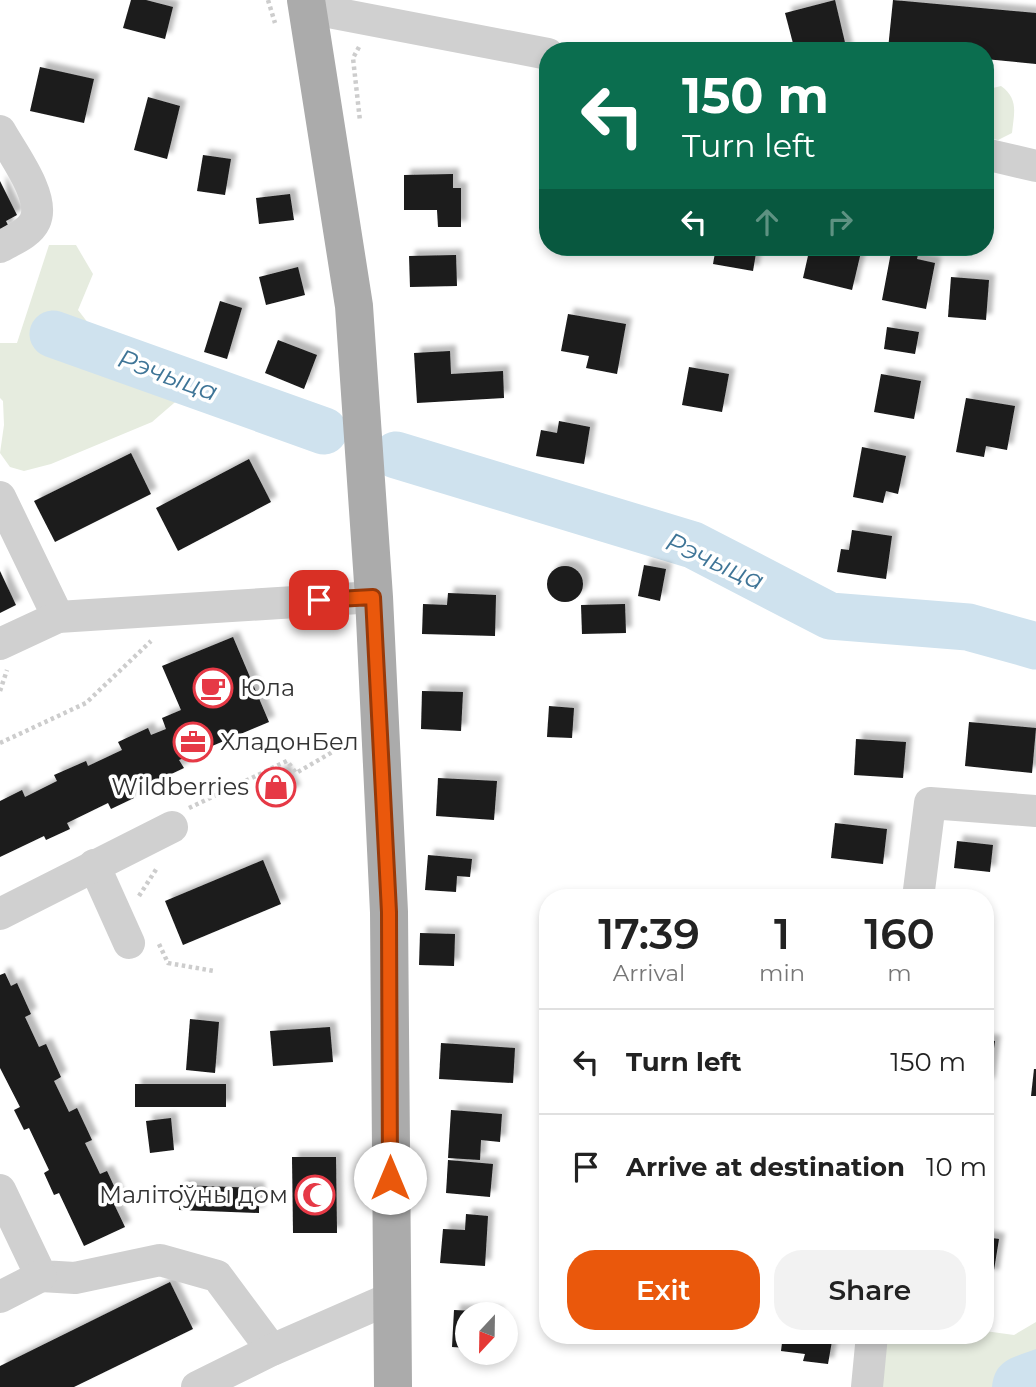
<!DOCTYPE html>
<html lang="en">
<head>
<meta charset="utf-8">
<style>
  :root { --surface:#fff; --page:#f2f2f2; --text:#222; --muted:#767676; --line:#e0e0e0; --accent:#ea580c }
  body { margin:0; font-family:Montserrat,sans-serif; background:var(--page); color:var(--text); height:100vh; display:flex; flex-direction:column; font-size:26px; white-space:nowrap }
  * { box-sizing:border-box; margin:0 }
  p { font-size:23px; color:var(--muted) }
  .icon { flex:none; width:38px; height:38px; fill:none; stroke:currentColor; stroke-width:2; stroke-linecap:round; stroke-linejoin:round }
  .map { position:relative; flex:1; overflow:hidden }
  .panel { position:absolute; left:539px; top:889px; width:455px; height:455px; display:flex; flex-direction:column; background:var(--surface); border-radius:28px; box-shadow:0 4px 10px #0003 }
  .panel>* { flex:none }
  .hud { position:absolute; left:539px; top:42px; width:455px; height:214px; border-radius:28px; box-shadow:0 4px 10px #0003; background:#0b6e4f; color:#fff; overflow:hidden }
  .needle { width:46px; rotate:202deg }
  .fabs { position:absolute; left:455px; top:1302px; display:grid; gap:14px }
  .fabs a { display:grid; place-items:center; width:63px; height:63px; border-radius:50%; background:var(--surface); box-shadow:0 4px 10px #0003; font-size:35px }
  .pin { position:absolute; display:grid; place-items:center; width:60px; height:60px; color:#fff; margin:-30px; border-radius:14px; box-shadow:0 4px 10px #0006 }
  .me { position:absolute; width:77px; margin:-38px; rotate:0deg; stroke-linejoin:round; filter:drop-shadow(0 0 5px #0008) }
  .turn { display:flex; align-items:center; gap:24px; height:147px; padding:0 28px; font-size:32px }
  .turn .icon { width:91px; height:91px; stroke-width:2.5 }
  .turn b { display:block; font-size:49px; line-height:60px }
  .lanes { display:flex; align-items:center; height:66px; padding:0 28px; background:#0003; justify-content:center; gap:35px; direction:ltr }
  .lanes .off { opacity:.35 }
  .eta { display:flex; justify-content:space-evenly; align-items:center; height:119px; text-align:center }
  .eta b { font-size:42px; font-weight:600; line-height:49px }
  .primary-button { display:flex; gap:14px; margin-top:auto; padding:14px 28px }
  .primary-button a { flex:1; height:80px; border-radius:28px; background:var(--accent); color:#fff; font-size:28px; font-weight:600; line-height:80px; text-align:center }
  .primary-button a+a { background:var(--page); color:var(--text) }
  ul { padding:0; list-style:none }
  li { display:flex; align-items:center; gap:21px; height:105px; padding:0 28px; border-top:2px solid var(--line) }
  li div { flex:1 }
  li b { display:block; font-size:26px }
  li em { font-style:normal }
  .map>svg:first-child { display:block }
</style>
</head>
<body>
<div class="map">
<svg width="1036" height="1387" viewBox="0 0 1036 1387">
  <defs>
    <filter id="shadow"><feDropShadow dx="6" dy="-6" stdDeviation="2" flood-color="#0004"/></filter>
  </defs>
  <rect width="100%" height="100%" fill="#fff"/>
  <g fill="#e6ecdf">
    <path d="M1001,86C1019,99 1014,113 1012,133L998,140L985,137V90Z"/>
    <path d="M49,245H76L93,274L78,310L92,328L156,351L177,364L181,397L152,422L51,464L24,471L10,467L0,453L4,425L3,401L0,398V343H17Z"/>
    <path d="M1036,1322V1387H875L881,1335H985V1331L1014,1335Z"/>
  </g>
  <path fill="#cfe2ee" d="M1036,1349V1387H992C995,1359 1013,1358 1036,1349Z"/>
  <g fill="none" stroke-linecap="round" stroke-linejoin="round">
    <g stroke="#cfe2ee" stroke-width="47">
      <path d="M53,334L324,431"/>
      <path d="M396,455L693,545L830,616L968,627L1036,646"/>
    </g>
  </g>
  <g fill="#1a1a1a" filter="url(#shadow)">
    <path d="M131,0H146L173,7L165,39L123,28Z"/>
    <path d="M835,0L847,51H795L785,13Z"/>
    <path d="M893,0L1036,13V64L985,59V51L888,49Z"/>
    <path d="M40,67L94,79L84,123L30,111Z"/>
    <path d="M148,97L180,106L167,159L134,150Z"/>
    <path d="M203,155L231,159L225,195L197,191Z"/>
    <path d="M453,174V188H461V227H438L437,210H404V175Z"/>
    <path d="M0,181L17,215L6,221L9,227L0,232Z"/>
    <path d="M290,194L294,220L259,224L256,198Z"/>
    <path d="M716,247H757L753,271L713,264Z"/>
    <path d="M810,247H839L861,252L852,290L803,278Z"/>
    <path d="M892,247L919,250L917,259L935,263L926,309L882,300Z"/>
    <path d="M456,255L457,286L410,287L409,256Z"/>
    <path d="M298,267L305,295L266,305L259,277Z"/>
    <path d="M951,277L989,280L986,320L948,317Z"/>
    <path d="M220,301L242,308L227,359L204,352Z"/>
    <path d="M568,314L626,324L617,374L586,368L589,356L561,351Z"/>
    <path d="M887,327L919,332L915,354L884,349Z"/>
    <path d="M278,340L317,355L304,389L265,373Z"/>
    <path d="M450,351L451,374L503,371L504,398L417,403L414,353Z"/>
    <path d="M689,367L729,374L722,412L682,405Z"/>
    <path d="M881,374L921,381L914,419L874,412Z"/>
    <path d="M966,398L1015,406L1007,450L986,446L984,457L956,452Z"/>
    <path d="M559,421L590,427L584,464L536,456L541,430L557,433Z"/>
    <path d="M862,447L906,456L898,494L886,491L883,503L853,497Z"/>
    <path d="M131,453L151,494L55,542L34,501Z"/>
    <path d="M249,459L271,502L178,551L156,508Z"/>
    <path d="M852,530L892,536L886,579L837,572L841,549L849,550Z"/>
    <path d="M644,565L666,569L660,601L638,596Z"/>
    <circle cx="565" cy="584" r="18"/>
    <path d="M0,571L16,605L0,613Z"/>
    <path d="M448,593L496,595L495,636L422,634L423,604L447,605Z"/>
    <path d="M625,604L626,633L582,634L581,605Z"/>
    <path d="M233,637L269,722L179,760L184,768L131,793L134,798L111,809L108,803L67,823L70,829L46,840L44,836L0,857V801L22,790L25,797L57,781L54,775L86,761L88,766L122,750L118,742L148,728L151,735L166,729L162,718L181,710L162,666Z"/>
    <path d="M422,691L463,692L461,731L421,729Z"/>
    <path d="M549,706L574,708L572,738L547,737Z"/>
    <path d="M969,722L1036,728L1032,773L965,766Z"/>
    <path d="M856,739L906,742L903,778L854,775Z"/>
    <path d="M284,770L295,791L268,804L258,783Z"/>
    <path d="M438,778L497,781L494,820L436,816Z"/>
    <path d="M835,823L887,829L883,864L831,858Z"/>
    <path d="M957,841L993,845L990,872L954,868Z"/>
    <path d="M428,855L472,859L470,877L457,876L456,892L425,890Z"/>
    <path d="M263,860L281,904L183,945L165,901Z"/>
    <path d="M420,933L455,934L454,966L419,965Z"/>
    <path d="M5,973L11,986L17,983L31,1014L25,1017L39,1047L46,1044L61,1077L54,1081L69,1112L77,1108L92,1140L85,1143L100,1174L107,1171L121,1201L114,1204L125,1227L84,1246L59,1193L54,1195L44,1173L49,1170L29,1128L24,1130L14,1110L20,1107L0,1068V975Z"/>
    <path d="M190,1019L219,1022L215,1073L186,1070Z"/>
    <path d="M330,1027L333,1062L273,1066L270,1031Z"/>
    <path d="M985,1040L995,1041L989,1084L985,1083Z"/>
    <path d="M441,1043L515,1048L513,1083L439,1079Z"/>
    <path d="M1034,1069H1036V1096H1031Z"/>
    <rect x="135" y="1084" width="91" height="23"/>
    <path d="M451,1110L502,1114L500,1142L481,1140L480,1160L448,1158Z"/>
    <path d="M171,1118L174,1150L150,1153L146,1121Z"/>
    <path d="M292,1157H336L337,1233H293Z"/>
    <path d="M448,1160L493,1164L490,1197L446,1193Z"/>
    <path d="M180,1185L259,1188V1213L179,1210Z"/>
    <path d="M466,1214L488,1216L485,1266L440,1263L443,1229L465,1230Z"/>
    <path d="M985,1237L999,1239L993,1276L985,1274Z"/>
    <path d="M170,1282L193,1329L74,1387H0V1366Z"/>
    <path d="M454,1310L498,1312V1314H467V1348L452,1347Z"/>
    <path d="M783,1335H833L828,1364L803,1361L805,1354L781,1351Z"/>
  </g>
  <g fill="none" stroke-linecap="round" stroke-linejoin="round">
    <g stroke="#cdcdcd" stroke-width="4.5" stroke-dasharray="3.5 3.5" stroke-linecap="butt">
      <path d="M268,0L275,23"/>
      <path d="M574,45L601,51"/>
      <path d="M359,47L353,58L360,121"/>
      <path d="M0,691L7,670"/>
      <path d="M0,743L86,703L151,641"/>
      <path d="M189,808L287,761L296,773L348,743"/>
      <path d="M139,896L157,868"/>
      <path d="M159,944L168,963L214,971"/>
    </g>
    <g stroke="#d0d0d0" stroke-width="32">
      <path d="M308,8L548,54"/>
      <path d="M0,131C12,153 46,197 35,221C29,234 12,240 0,247"/>
      <path d="M985,154L1036,166"/>
      <path d="M0,497L58,617"/>
      <path d="M0,644L58,617L374,597"/>
      <path d="M94,865L129,943"/>
      <path d="M918,898L930,803L1036,811"/>
      <path d="M0,914L172,827"/>
      <path d="M0,1190L41,1276L75,1278L160,1260L217,1276L272,1350"/>
      <path d="M0,1297L41,1276"/>
      <path d="M197,1387L272,1350L391,1298"/>
      <path d="M867,1387L872,1335"/>
    </g>
    <path stroke="#ababab" stroke-width="38" d="M306,0L354,306L374,597L389,912L393,1387"/>
  </g>
  <g fill="none" stroke-linecap="round" stroke-linejoin="round">
    <defs>
      <path id="route" d="M319,600L373,597L389,912L390,1178"/>
    </defs>
    <use href="#route" stroke="#983908" stroke-width="18"/>
    <use href="#route" stroke="#ea580c" stroke-width="12"/>
  </g>
  <defs>
    <symbol id="cafe-ring" viewBox="-11 -11 22 22"><circle r="9.5" fill="#fff" stroke="#e63946" stroke-width="1.5"/><path d="M-5.5-4.5H6V0H3Q3 3.5 0 3.5H-2.5Q-5.5 3.5-5.5 0ZM3-3.2v2h1.7v-2ZM-6 4.5H4V6H-6Z" fill="#e63946"/></symbol>
    <symbol id="office-ring" viewBox="-11 -11 22 22"><circle r="9.5" fill="#fff" stroke="#e63946" stroke-width="1.5"/><path d="M-6-3h4V-5.5h4V-3h4V5H-6ZM-1-4.5V-3h2v-1.5ZM-6 0V1H6V0Z" fill="#e63946"/></symbol>
    <symbol id="shop-ring" viewBox="-11 -11 22 22"><circle r="9.5" fill="#fff" stroke="#e63946" stroke-width="1.5"/><path d="M-5-2.5h2.3a2.7 3.5 0 0 1 5.4 0H5L5.5 6h-11ZM-1.5-2.5h3a1.5 2.3 0 0 0-3 0Z" fill="#e63946"/></symbol>
    <symbol id="mosque-ring" viewBox="-11 -11 22 22"><circle r="9.5" fill="#fff" stroke="#e63946" stroke-width="1.5"/><path d="M3.5-4.9A6 6 0 1 0 3.5 4.9A5 5 0 1 1 3.5-4.9Z" fill="#e63946"/></symbol>
  </defs>
  <g fill-rule="evenodd">
    <use href="#cafe-ring" x="191" y="666" width="44" height="44"/>
    <use href="#office-ring" x="171" y="720" width="44" height="44"/>
    <use href="#shop-ring" x="254" y="765" width="44" height="44"/>
    <use href="#mosque-ring" x="293" y="1173" width="44" height="44"/>
  </g>
  <g text-anchor="middle" stroke-width="7" stroke-linejoin="round" paint-order="stroke">
    <g font-size="24" fill="#333" stroke="#fff" text-anchor="start">
      <text x="240" y="696">Юла</text>
      <text x="220" y="750">ХладонБел</text>
      <text x="249" y="795" text-anchor="end">Wildberries</text>
      <text x="288" y="1203" text-anchor="end">Малітоўны дом</text>
    </g>
    <g font-size="26" font-style="italic" fill="#3f7597" stroke="#fff">
      <text transform="translate(168 375) rotate(20)" y="9">Рэчыца</text>
      <text transform="translate(715 561) rotate(24)" y="9">Рэчыца</text>
    </g>
  </g>
</svg>
<div class="fabs">
<a><svg class="needle" viewBox="-14 -14 28 28"><path d="M0-13l5 13h-10z" fill="#e53935"/><path d="M0 13l5-13h-10z" fill="#767676"/></svg></a>
</div>
<div class="pin" style="left:319px;top:600px;background:#d93025"><svg class="icon" aria-label="arrive" viewBox="0 0 24 24"><path d="M6 21V4h12l-3 4 3 4H6"/></svg></div>
<svg class="me" style="left:390px;top:1178px" viewBox="-20 -20 40 40"><circle r="19" fill="#fff"/><path d="M0-13L10 11 0 6-10 11z" fill="#ea580c"/></svg>
<div class="hud">
<div class="turn"><svg class="icon" aria-label="left" viewBox="0 0 24 24"><path d="M17 20v-9H6M10 6l-5 5 5 5"/></svg><div><b>150 m</b>Turn left</div></div>
<div class="lanes"><svg class="icon" aria-label="left" viewBox="0 0 24 24"><path d="M17 20v-9H6M10 6l-5 5 5 5"/></svg><svg class="icon off" aria-label="ahead" viewBox="0 0 24 24"><path d="M12 20V5M6 11l6-6 6 6"/></svg><svg class="icon off" aria-label="right" viewBox="0 0 24 24"><path d="M7 20v-9h11M14 6l5 5-5 5"/></svg></div>
</div>
<section class="panel">
<div class="eta">
<div><b>17:39</b><p>Arrival</p></div>
<div><b>1</b><p>min</p></div>
<div><b>160</b><p>m</p></div>
</div>
<ul>
<li><svg class="icon" aria-label="left" viewBox="0 0 24 24"><path d="M17 20v-9H6M10 6l-5 5 5 5"/></svg><div><b>Turn left</b></div><em>150 m</em></li>
<li><svg class="icon" aria-label="arrive" viewBox="0 0 24 24"><path d="M6 21V4h12l-3 4 3 4H6"/></svg><div><b>Arrive at destination</b></div><em>10 m</em></li>
</ul>
<div class="primary-button"><a>Exit</a><a>Share</a></div>
</section>
</div>
</body>
</html>
